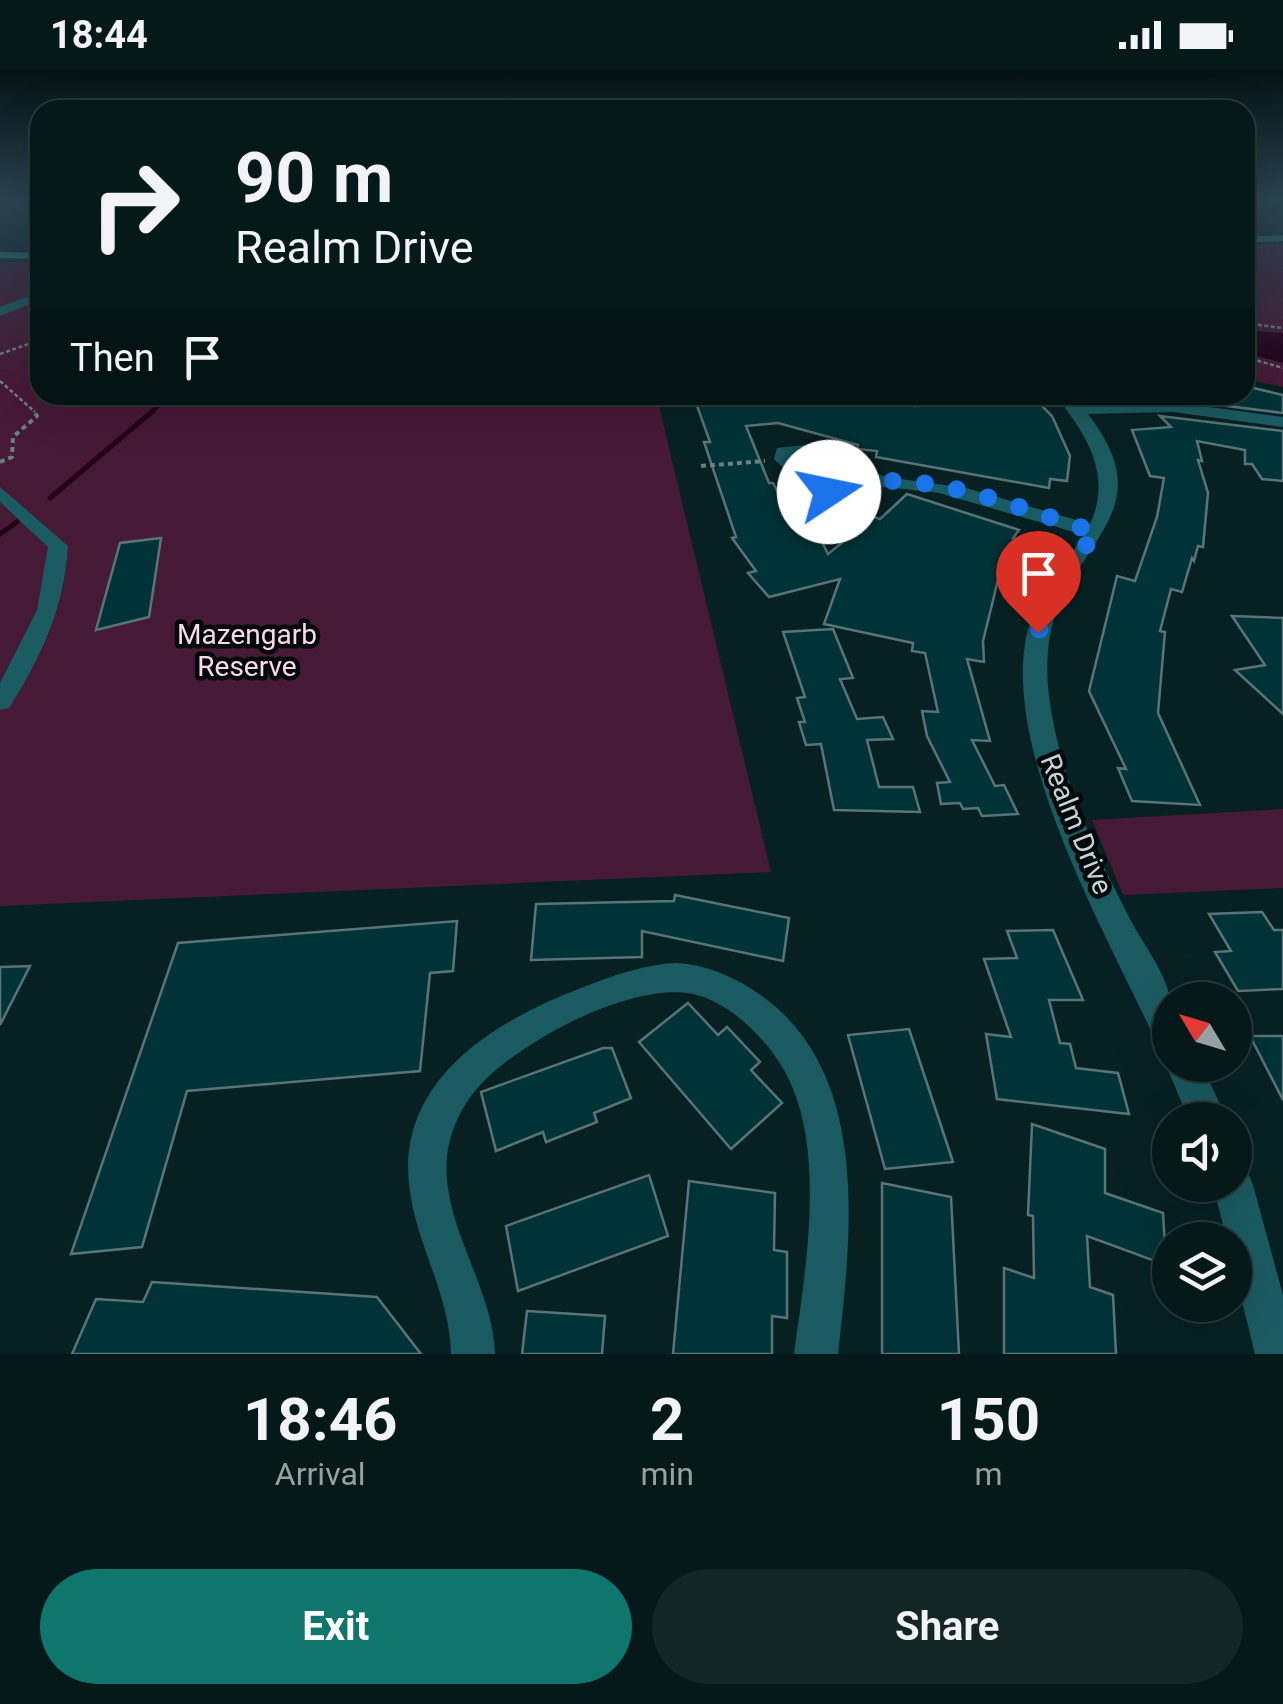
<!DOCTYPE html>
<html lang="en">
<head>
<meta charset="utf-8">
<style>
  :root { --surface:#05191a; --page:#132627; --text:#f1f3f6; --muted:#97a0a2; --line:#263839; --accent:#0f766e }
  body { margin:0; font-family:Roboto,sans-serif; background:var(--page); color:var(--text); height:100vh; display:flex; flex-direction:column; font-size:38px; white-space:nowrap }
  * { box-sizing:border-box; margin:0 }
  p { font-size:32px; color:var(--muted) }
  .icon { flex:none; width:55px; height:55px; fill:none; stroke:currentColor; stroke-width:2; stroke-linecap:round; stroke-linejoin:round }
  .map { position:relative; height:1284px; overflow:hidden }
  .drawer { display:flex; flex-direction:column; background:var(--surface); flex:1 }
  .drawer>* { flex:none }
  .banner { position:absolute; left:30px; top:30px; width:1225px; height:305px; border-radius:30px; box-shadow:0 10px 40px #0002,0 0 0 2px var(--line); background:#05191a; color:var(--text); overflow:hidden }
  .needle { width:65px; rotate:308deg }
  .fabs { position:absolute; left:1152px; top:912px; display:grid; gap:20px }
  .fabs a { display:grid; place-items:center; width:100px; height:100px; border-radius:50%; background:var(--surface); box-shadow:0 10px 40px #0002,0 0 0 2px var(--line); font-size:50px }
  .pin { position:absolute; display:grid; place-items:center; width:85px; height:85px; color:#fff; margin:-102px -42px; border-radius:50% 50% 50% 0; rotate:-45deg; box-shadow:0 0 10px #0007 }
  .pin .icon { rotate:45deg }
  .me { position:absolute; width:110px; margin:-55px; rotate:79deg; stroke-linejoin:round; filter:drop-shadow(0 0 8px #0008) }
  .turn { display:flex; align-items:center; gap:35px; height:210px; padding:0 40px; font-size:45px }
  .turn .icon { width:130px; height:130px; stroke-width:2.5 }
  .turn b { display:block; font-size:70px; line-height:85px }
  .then { display:flex; align-items:center; height:95px; padding:0 40px; background:#0003; gap:20px; font-size:38px }
  .eta { display:flex; justify-content:space-evenly; align-items:center; height:170px; text-align:center }
  .eta b { font-size:60px; font-weight:700; line-height:70px }
  .action { display:flex; gap:20px; margin-top:auto; padding:20px 40px }
  .action a { flex:1; height:115px; border-radius:60px; background:var(--accent); color:#fff; font-size:40px; font-weight:700; line-height:115px; text-align:center }
  .action a+a { background:var(--page); color:var(--text) }
  .status { display:flex; justify-content:space-between; align-items:center; height:70px; padding:0 50px; background:var(--surface); direction:ltr }
  .status svg { height:28px; fill:currentColor }
  .map>svg:first-child { display:block }
</style>
</head>
<body>
<div class="status"><b>18:44</b><svg viewBox="0 0 49 12"><path d="M0 12V9h3v3zM5 12V6h3v6zM10 12V3h3v9zM15 12V0h3v12zM26 1h20v11H26zM47 4h2v5h-2z"/></svg></div>
<div class="map">
<svg width="1283" height="1284" viewBox="0 0 1283 1284">
  <rect width="100%" height="100%" fill="#072123"/>
  <g fill="#461935">
    <path d="M1283,174V317L1249,310L1251,293H1245V176Z"/>
    <path d="M0,192L40,193V325H194L184,337L657,328L771,802L0,836Z"/>
    <path d="M1283,739V818L1123,825L1092,750Z"/>
  </g>
  <path fill="#240017" d="M1245,260L1283,263V293L1245,283Z"/>
  <g fill="none" stroke-linecap="round" stroke-linejoin="round">
    <path stroke="#240017" stroke-width="4" d="M151,342L172,325"/>
    <g stroke="#240017" stroke-width="5">
      <path d="M50,428L154,340"/>
      <path d="M0,464L17,452"/>
    </g>
  </g>
  <g fill="#003337" stroke="#597477" stroke-width="2.5">
    <path d="M1245,316L1283,325V343L1139,325H1245Z"/>
    <path d="M699,325H893L909,327L915,336L1015,325L1021,331L1036,330L1052,346L1070,386L1067,411L1050,409L1049,418L876,387L877,381L857,379L858,375L778,353L746,356L769,413H773L780,426L798,424L828,484L874,447L880,449L907,424L1019,460L1013,468L1022,471L1003,512L998,510L983,571L984,592L967,589L990,671L972,670L995,716L1004,715L1018,744L982,746L978,738L963,739L960,733L941,734L937,713L950,712L927,666L922,641L938,642L925,583L912,581L913,573L824,554L840,509L769,527L748,503L756,501L732,468L736,467L704,372H710L695,330L702,329Z"/>
    <path d="M1160,346L1283,361V411L1262,409L1252,394H1245V380L1197,371L1202,391L1198,390L1208,423L1203,477L1198,476L1194,491L1192,488L1182,522L1171,519L1160,561L1165,562L1158,643L1200,735L1132,731L1118,698L1126,699L1089,621L1117,506L1135,511L1157,447L1164,408L1150,406L1132,360L1171,357Z"/>
    <path d="M161,468L149,547L96,560L120,473Z"/>
    <path d="M1232,546L1283,548V644L1235,600L1265,595Z"/>
    <path d="M833,559L853,608L840,609L857,649L883,647L893,669L867,670L879,717H913L920,742L834,740L821,674L806,675L799,652H805L797,628L805,627L783,562Z"/>
    <path d="M675,825L789,848L783,891L642,861V887L531,890L536,834L674,831Z"/>
    <path d="M1262,842L1274,860H1283V919L1238,921L1215,882L1231,881L1209,844Z"/>
    <path d="M457,851L453,901L430,903L420,1001L187,1021L142,1177L71,1184L178,873Z"/>
    <path d="M1053,860L1083,930H1049L1060,973L1070,974L1076,998L1118,1003L1129,1044L997,1029L986,964L1011,967L984,889L1017,888L1007,861Z"/>
    <path d="M30,896L0,955V897Z"/>
    <path d="M688,933L718,965L727,957L760,992L751,1000L782,1033L731,1079L639,972Z"/>
    <path d="M909,959L953,1092L885,1099L848,965Z"/>
    <path d="M1250,966H1283V1030Z"/>
    <path d="M603,978H612L631,1028L594,1043L597,1052L546,1072L543,1062L496,1081L481,1022Z"/>
    <path d="M1032,1054L1105,1079V1123L1163,1143L1166,1195L1087,1166L1090,1217L1113,1225L1116,1284H1004V1198L1034,1208L1033,1146L1028,1145Z"/>
    <path d="M649,1105L668,1166L518,1221L506,1156Z"/>
    <path d="M689,1111L775,1123L774,1180L787,1182V1248L772,1246V1284H673Z"/>
    <path d="M882,1113L951,1127L959,1284H882Z"/>
    <path d="M152,1212L377,1227L421,1284H72L96,1229L143,1232Z"/>
    <path d="M527,1241L605,1246L602,1284H522Z"/>
  </g>
  <g fill="none" stroke-linecap="round" stroke-linejoin="round">
    <g stroke="#6b7f81" stroke-width="2.5" stroke-dasharray="4 2.5" stroke-linecap="butt">
      <path d="M1245,253L1283,258"/>
      <path d="M0,284L40,270"/>
      <path d="M1245,287L1283,298"/>
      <path d="M0,311L35,342"/>
    </g>
    <g stroke="#6b7f81" stroke-width="4" stroke-dasharray="5 4" stroke-linecap="butt">
      <path d="M0,392L12,387L13,367L37,346L33,340"/>
      <path d="M701,396L765,391"/>
    </g>
    <g fill="#1a5b61" fill-rule="evenodd">
      <path d="M0,131L40,135V141L2,133Z"/>
      <path d="M40,222V230L0,246V237Z"/>
      <path d="M1055,325H1072L1080,334L1173,332L1283,347V357L1173,342L1088,344C1155,431 1093,460 1059,535C1048,559 1046,590 1048,617C1056,698 1092,775 1129,847C1141,871 1165,901 1170,928C1173,941 1170,965 1170,981L1158,976C1109,867 991,668 1031,549C1042,517 1066,493 1084,465L939,423L886,417L826,426L802,416L774,389L777,378L804,375L886,407L966,418L1090,454C1113,404 1086,364 1055,325ZM792,385L811,387L864,410L826,415Z"/>
      <path d="M0,417L68,476C64,538 42,586 9,638L0,640V613L37,540L48,477L0,432Z"/>
      <path d="M677,893C708,895 737,908 762,926C872,1005 851,1167 838,1284H794C805,1203 825,1091 791,1014C775,977 734,933 693,924C633,911 523,970 482,1013C463,1033 450,1059 447,1087C441,1155 493,1216 495,1284H451C450,1223 415,1174 409,1114C398,1008 497,950 581,918C612,906 644,894 677,893Z"/>
      <path d="M1170,986V995H1202L1227,1050H1189L1166,995Z"/>
      <path d="M1235,1096L1247,1101L1253,1115L1283,1225V1284H1255L1235,1203V1170H1227L1213,1115H1235Z"/>
    </g>
    <g fill="#2a7c83" fill-rule="evenodd">
      <path d="M1283,165V171L1245,173V167Z"/>
      <path d="M0,182L40,183V189L0,188Z"/>
    </g>
  </g>
  <linearGradient id="sky" x2="0" y2="1"><stop stop-color="#041213"/><stop offset="0.42" stop-color="#2b4350"/><stop offset="1" stop-color="#2b4350" stop-opacity="0"/></linearGradient>
  <rect width="1283" height="311" fill="url(#sky)"/>
  <g fill="none" stroke-linecap="round" stroke-linejoin="round">
    <path stroke="#1a73e8" stroke-width="18" stroke-dasharray="0 32.4" d="M829,422C847,420 865,412 883,411C954,409 1029,442 1096,462L1056,516L1038,563"/>
  </g>
  <g text-anchor="middle" stroke-width="9" stroke-linejoin="round" paint-order="stroke">
    <g font-size="28" fill="#fbd8eb" stroke="#020909">
      <text x="247" y="574">Mazengarb<tspan x="247" dy="32">Reserve</tspan></text>
    </g>
    <g font-size="28" fill="#c7d5d7" stroke="#020909">
      <text transform="translate(1077 754) rotate(68)" y="10">Realm Drive</text>
    </g>
  </g>
</svg>
<div class="fabs">
<a><svg class="needle" viewBox="-14 -14 28 28"><path d="M0-13l5 13h-10z" fill="#e53935"/><path d="M0 13l5-13h-10z" fill="#97a0a2"/></svg></a>
<a><svg class="icon" aria-label="sound" viewBox="0 0 24 24"><path d="M4 9h4l5-4v14l-5-4H4zM17 9q2 3 0 6"/></svg></a>
<a><svg class="icon" aria-label="layers" viewBox="0 0 24 24"><path d="M12 4l9 5-9 5-9-5zM3 14l9 5 9-5"/></svg></a>
</div>
<div class="pin" style="left:1038px;top:563px;background:#d93025"><svg class="icon" aria-label="arrive" viewBox="0 0 24 24"><path d="M6 21V4h12l-3 4 3 4H6"/></svg></div>
<svg class="me" style="left:829px;top:422px" viewBox="-20 -20 40 40"><circle r="19" fill="#fff"/><path d="M0-13L10 11 0 6-10 11z" fill="#1a73e8"/></svg>
<div class="banner">
<div class="turn"><svg class="icon" aria-label="right" viewBox="0 0 24 24"><path d="M7 20v-9h11M14 6l5 5-5 5"/></svg><div><b>90 m</b>Realm Drive</div></div>
<div class="then">Then<svg class="icon" aria-label="arrive" viewBox="0 0 24 24"><path d="M6 21V4h12l-3 4 3 4H6"/></svg></div>
</div>
</div>
<section class="drawer">
<div class="eta">
<div><b>18:46</b><p>Arrival</p></div>
<div><b>2</b><p>min</p></div>
<div><b>150</b><p>m</p></div>
</div>
<div class="action"><a>Exit</a><a>Share</a></div>
</section>
</body>
</html>
